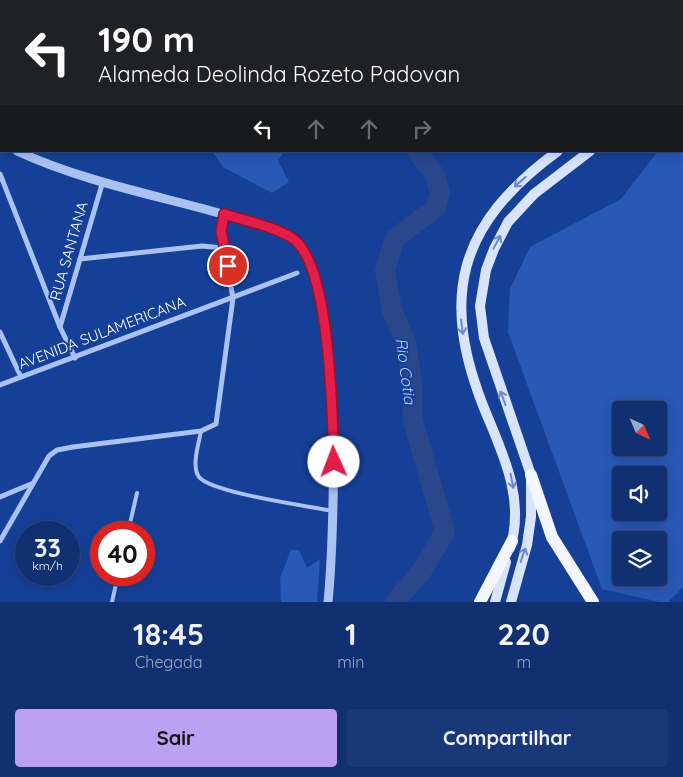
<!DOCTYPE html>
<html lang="pt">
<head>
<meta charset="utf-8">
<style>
  :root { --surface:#103072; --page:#193877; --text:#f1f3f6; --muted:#9ca9c4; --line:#304b84; --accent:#bca0f2 }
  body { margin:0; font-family:Quicksand,sans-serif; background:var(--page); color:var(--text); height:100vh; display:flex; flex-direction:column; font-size:19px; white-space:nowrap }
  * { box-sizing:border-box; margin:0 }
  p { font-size:16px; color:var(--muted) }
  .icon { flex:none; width:28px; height:28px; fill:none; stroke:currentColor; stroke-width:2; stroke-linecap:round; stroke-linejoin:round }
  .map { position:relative; height:602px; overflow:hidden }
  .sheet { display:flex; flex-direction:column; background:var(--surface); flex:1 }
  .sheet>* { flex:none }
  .top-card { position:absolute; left:0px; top:0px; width:684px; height:152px; box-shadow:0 2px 12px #0003,0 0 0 1px var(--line); background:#202124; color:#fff; overflow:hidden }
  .needle { width:32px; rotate:136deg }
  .buttons { position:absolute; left:612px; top:401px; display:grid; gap:10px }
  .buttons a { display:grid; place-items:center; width:55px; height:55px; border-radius:5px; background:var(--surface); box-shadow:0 2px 12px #0003,0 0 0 1px var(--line); font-size:25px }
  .speed { position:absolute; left:15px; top:521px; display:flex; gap:10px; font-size:25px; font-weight:700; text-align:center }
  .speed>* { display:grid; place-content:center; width:65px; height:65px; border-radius:50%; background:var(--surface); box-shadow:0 2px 12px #0003,0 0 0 1px var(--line); line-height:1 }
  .speed small { font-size:12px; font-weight:400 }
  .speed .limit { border:8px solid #d22; background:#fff; color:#111 }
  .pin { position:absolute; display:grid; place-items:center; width:42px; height:42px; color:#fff; margin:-21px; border:2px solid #fff; border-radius:50%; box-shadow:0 1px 5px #0007 }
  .me { position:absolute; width:55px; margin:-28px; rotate:358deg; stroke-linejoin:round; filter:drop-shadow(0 0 4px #0008) }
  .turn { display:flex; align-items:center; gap:18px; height:105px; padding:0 15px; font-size:22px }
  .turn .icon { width:65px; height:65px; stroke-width:2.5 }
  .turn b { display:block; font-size:35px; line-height:42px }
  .lanes { display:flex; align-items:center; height:48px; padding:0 15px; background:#0003; justify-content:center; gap:25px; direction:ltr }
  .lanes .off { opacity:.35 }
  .eta { display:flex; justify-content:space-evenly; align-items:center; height:85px; text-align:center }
  .eta b { font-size:30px; font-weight:800; line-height:35px }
  .action { display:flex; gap:10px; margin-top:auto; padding:10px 15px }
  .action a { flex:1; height:58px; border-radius:5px; background:var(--accent); color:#111; font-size:20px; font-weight:800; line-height:58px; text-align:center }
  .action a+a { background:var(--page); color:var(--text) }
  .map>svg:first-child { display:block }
</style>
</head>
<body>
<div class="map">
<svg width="683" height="602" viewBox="0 0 683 602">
  <rect width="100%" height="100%" fill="#164098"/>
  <g fill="#2959b6" fill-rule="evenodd">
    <path d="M242,0H625L242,1Z"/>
    <path d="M683,118V587L668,602H660L602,589L508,332L510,289L530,247L621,199L658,151H682ZM621,410H659V448H621ZM621,475H659V512H621ZM621,540H659V578H621Z"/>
    <path d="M212,151H284L278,161L289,182L272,193L223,167Z"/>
    <path d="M291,550H299L307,568L320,559L317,602H281L280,578Z"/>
  </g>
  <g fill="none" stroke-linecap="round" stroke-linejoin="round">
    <g stroke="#29478a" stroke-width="20">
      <path d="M645,1V0"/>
      <path d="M395,602L421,572L445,532L413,421L412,382L406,343L392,310L385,271L395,238L436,208L440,192L434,174L417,151"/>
    </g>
    <g stroke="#a9c2f2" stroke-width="4">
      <path d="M168,1L171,0"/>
      <path d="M201,431C199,443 191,466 199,477C212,493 308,506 332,511"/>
      <path d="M128,532L137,493"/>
      <path d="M112,602L118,575"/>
    </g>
    <g stroke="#a9c2f2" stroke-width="5">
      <path d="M53,1L55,0"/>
      <path d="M0,36L1,35"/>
      <path d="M0,174L60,327L75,358"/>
      <path d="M80,259L202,246L224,248"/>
      <path d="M60,327L103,181"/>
      <path d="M0,332L21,377"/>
      <path d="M0,385L297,273"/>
      <path d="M0,497L31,484"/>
      <path d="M0,541L49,456L57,450L73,447L201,431L216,424L233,298L221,231L224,214"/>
    </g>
    <g stroke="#a9c2f2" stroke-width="9">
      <path d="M0,140L1,141"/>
      <path d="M17,151C77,179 145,193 208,210C235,218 266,224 291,237C346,268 334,541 328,602"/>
    </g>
    <g stroke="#d8e3fc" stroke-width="10">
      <path d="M682,18L683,16"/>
      <path d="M682,63L683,62"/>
      <path d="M510,548C525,501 504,456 486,413C439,298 457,225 558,151"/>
      <path d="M495,602L506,562"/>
      <path d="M511,602L527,545L531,517V475L484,338L480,306L486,270L494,249L508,222L534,194L590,151"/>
    </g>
    <g stroke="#f4f7ff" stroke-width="12">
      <path d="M531,475L552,537L593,602"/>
      <path d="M480,602L512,541"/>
    </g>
  </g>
  <defs><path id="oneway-shaft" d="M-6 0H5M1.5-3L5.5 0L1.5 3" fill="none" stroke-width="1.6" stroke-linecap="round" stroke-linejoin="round" transform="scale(1.25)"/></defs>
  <g stroke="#6d89c5">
    <use href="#oneway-shaft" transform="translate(520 182) rotate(139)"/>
    <use href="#oneway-shaft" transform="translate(497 242) rotate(-62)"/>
    <use href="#oneway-shaft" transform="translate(462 327) rotate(83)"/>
    <use href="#oneway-shaft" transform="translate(503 398) rotate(-110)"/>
    <use href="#oneway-shaft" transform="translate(512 481) rotate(79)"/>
    <use href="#oneway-shaft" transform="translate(523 555) rotate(-71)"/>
  </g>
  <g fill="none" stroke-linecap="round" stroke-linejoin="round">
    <defs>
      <path id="route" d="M228,266L221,231L224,214C246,221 273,226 292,238C331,263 332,417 334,462"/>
    </defs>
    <use href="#route" stroke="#92132f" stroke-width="12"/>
    <use href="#route" stroke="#e11d48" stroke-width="9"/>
  </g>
  <g text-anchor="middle" stroke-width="4" stroke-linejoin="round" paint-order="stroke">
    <g font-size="15" fill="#fff" stroke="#164098">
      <text transform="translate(69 251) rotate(-74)" y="5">RUA SANTANA</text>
      <text transform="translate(102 333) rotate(-21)" y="5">AVENIDA SULAMERICANA</text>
    </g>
    <g font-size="16" font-style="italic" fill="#b5ccf8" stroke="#164098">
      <text transform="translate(406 371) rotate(82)" y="6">Rio Cotia</text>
    </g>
  </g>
</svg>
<div class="buttons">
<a><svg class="needle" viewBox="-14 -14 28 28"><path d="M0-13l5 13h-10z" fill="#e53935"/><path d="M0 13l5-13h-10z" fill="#9ca9c4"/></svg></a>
<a><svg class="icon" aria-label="sound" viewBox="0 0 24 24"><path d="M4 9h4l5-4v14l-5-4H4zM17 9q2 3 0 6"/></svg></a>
<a><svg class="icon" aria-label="layers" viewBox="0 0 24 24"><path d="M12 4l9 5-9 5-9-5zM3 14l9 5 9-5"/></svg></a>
</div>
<div class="speed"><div>33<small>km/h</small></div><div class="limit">40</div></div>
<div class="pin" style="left:228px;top:266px;background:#d93025"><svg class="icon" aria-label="arrive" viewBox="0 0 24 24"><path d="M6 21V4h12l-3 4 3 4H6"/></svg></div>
<svg class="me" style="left:334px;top:462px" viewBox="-20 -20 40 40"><circle r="19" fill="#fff"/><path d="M0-13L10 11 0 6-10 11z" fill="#e11d48"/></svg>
<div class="top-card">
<div class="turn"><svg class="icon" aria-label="left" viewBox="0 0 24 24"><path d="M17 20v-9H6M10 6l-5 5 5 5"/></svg><div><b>190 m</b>Alameda Deolinda Rozeto Padovan</div></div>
<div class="lanes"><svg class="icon" aria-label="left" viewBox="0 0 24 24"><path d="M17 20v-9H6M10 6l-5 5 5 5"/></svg><svg class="icon off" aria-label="ahead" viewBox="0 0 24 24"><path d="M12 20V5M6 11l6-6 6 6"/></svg><svg class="icon off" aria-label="ahead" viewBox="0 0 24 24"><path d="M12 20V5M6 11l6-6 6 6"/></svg><svg class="icon off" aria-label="right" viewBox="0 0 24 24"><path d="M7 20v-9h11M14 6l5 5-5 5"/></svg></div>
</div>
</div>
<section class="sheet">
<div class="eta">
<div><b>18:45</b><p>Chegada</p></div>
<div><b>1</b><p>min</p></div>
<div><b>220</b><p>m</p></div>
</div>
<div class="action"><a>Sair</a><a>Compartilhar</a></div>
</section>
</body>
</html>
